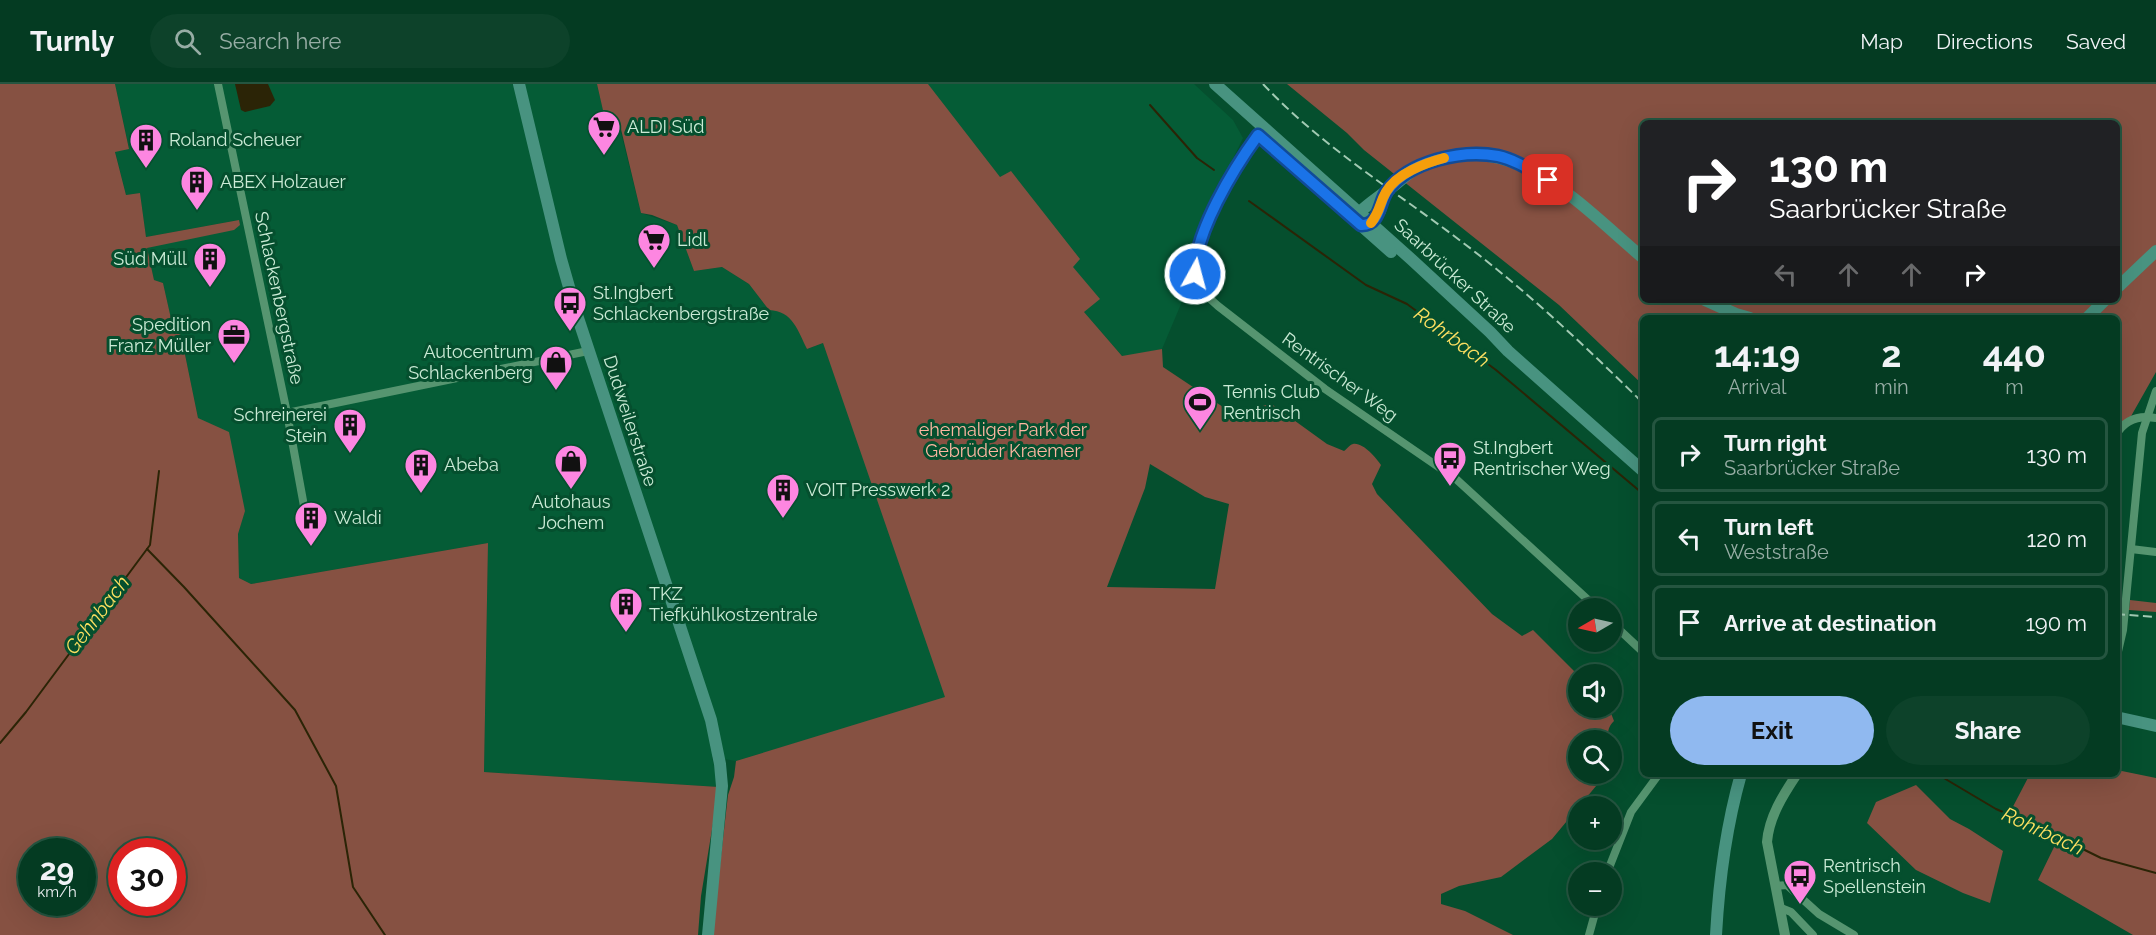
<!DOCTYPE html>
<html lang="en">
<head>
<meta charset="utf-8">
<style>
  :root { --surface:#043b22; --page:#0d422a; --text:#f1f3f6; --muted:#97ada5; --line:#255540; --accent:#90b9f0 }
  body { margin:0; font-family:Raleway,sans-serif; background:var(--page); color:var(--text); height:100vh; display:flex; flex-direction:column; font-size:22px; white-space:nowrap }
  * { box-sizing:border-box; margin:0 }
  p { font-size:20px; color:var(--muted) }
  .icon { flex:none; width:33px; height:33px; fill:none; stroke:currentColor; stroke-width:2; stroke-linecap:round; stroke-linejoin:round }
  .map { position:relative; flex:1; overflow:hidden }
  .side { position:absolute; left:1640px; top:231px; width:480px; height:462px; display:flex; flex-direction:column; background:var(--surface); border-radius:9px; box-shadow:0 6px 24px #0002,0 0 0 2px var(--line) }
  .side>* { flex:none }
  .top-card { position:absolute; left:1640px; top:36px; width:480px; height:183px; border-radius:9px; box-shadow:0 6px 24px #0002,0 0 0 2px var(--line); background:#202124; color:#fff; overflow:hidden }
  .needle { width:39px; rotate:261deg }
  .tools { position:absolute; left:1568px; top:514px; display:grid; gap:12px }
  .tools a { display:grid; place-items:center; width:54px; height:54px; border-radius:50%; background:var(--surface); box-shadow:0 6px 24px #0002,0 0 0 2px var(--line); font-size:30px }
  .speed { position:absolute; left:18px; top:754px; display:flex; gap:12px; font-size:30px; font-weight:700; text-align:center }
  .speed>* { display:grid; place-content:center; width:78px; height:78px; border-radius:50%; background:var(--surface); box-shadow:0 6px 24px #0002,0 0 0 2px var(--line); line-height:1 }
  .speed small { font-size:15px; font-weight:400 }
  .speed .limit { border:9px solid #d22; background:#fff; color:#111 }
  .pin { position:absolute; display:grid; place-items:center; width:51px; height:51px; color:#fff; margin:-26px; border-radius:12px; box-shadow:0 3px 9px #0006 }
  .me { position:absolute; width:66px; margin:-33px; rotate:7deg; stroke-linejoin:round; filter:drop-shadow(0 0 4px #0008) }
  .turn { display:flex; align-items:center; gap:21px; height:126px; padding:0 30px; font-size:27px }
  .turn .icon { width:78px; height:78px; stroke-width:2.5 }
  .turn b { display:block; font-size:42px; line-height:51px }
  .lanes { display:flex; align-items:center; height:57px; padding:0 30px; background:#0003; justify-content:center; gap:30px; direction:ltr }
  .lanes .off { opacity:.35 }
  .eta { display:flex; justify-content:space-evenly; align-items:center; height:102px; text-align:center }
  .eta b { font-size:36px; font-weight:700; line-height:42px }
  .primary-button { display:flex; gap:12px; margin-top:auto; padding:12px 30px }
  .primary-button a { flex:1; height:69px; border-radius:36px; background:var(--accent); color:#111; font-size:24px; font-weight:700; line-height:69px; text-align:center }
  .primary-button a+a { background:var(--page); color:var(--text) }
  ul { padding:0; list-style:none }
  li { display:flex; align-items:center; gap:18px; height:75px; margin:0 12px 9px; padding:0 18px; border:3px solid var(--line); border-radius:9px }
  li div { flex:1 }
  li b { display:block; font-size:22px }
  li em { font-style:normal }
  header { display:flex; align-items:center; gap:36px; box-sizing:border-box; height:84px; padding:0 30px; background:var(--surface); border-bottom:2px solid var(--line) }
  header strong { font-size:28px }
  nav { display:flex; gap:33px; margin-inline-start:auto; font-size:21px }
  .search { width:420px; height:54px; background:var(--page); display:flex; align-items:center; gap:15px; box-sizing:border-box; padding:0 21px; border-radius:33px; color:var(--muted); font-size:22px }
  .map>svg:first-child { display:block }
</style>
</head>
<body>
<header>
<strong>Turnly</strong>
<div class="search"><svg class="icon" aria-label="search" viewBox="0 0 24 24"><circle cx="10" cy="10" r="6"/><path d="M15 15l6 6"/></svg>Search here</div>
<nav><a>Map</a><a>Directions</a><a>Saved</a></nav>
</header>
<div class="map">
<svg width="2156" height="851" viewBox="0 0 2156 851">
  <rect width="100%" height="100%" fill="#054f2e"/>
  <g fill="#055c36">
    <path d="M115,0H597L607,43L619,41L641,129L677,141L694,187L722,183L749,200L769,226H777L793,235L807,265L823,259L868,384L946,614L736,677L712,673L719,703L484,688L488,459L251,500L239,494L238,450L245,426L198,334L181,251L174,249L163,199L154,196L147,164L239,136L146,153L140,109L126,111L115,67L129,64Z"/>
    <path d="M921,0H1194L1233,36L1243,54L1193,158L1192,170L1195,203L1184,213L1162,265L1123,273L1084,228Z"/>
  </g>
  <g fill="#865142" fill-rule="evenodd">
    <path d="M0,0H115L129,65L115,68L126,111L140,109L146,153L239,136L240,141L234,146L147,164L154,196L163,199L174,248L181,251L198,334L229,348L245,427L238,450L239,494L251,500L488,459L484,688L719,703L701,812L698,851H0ZM32,768H82V819H32ZM122,768H172V819H122Z"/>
    <path d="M597,0H928L1000,93L1011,87L1080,175L1073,183L1100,215L1084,228L1122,272L1162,265L1163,283L1244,337C1254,329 1259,319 1273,321L1327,360L1344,367C1347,365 1349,361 1353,360C1363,358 1376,374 1381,381L1372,400L1377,410L1492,530L1522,552L1533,546L1578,591V624H1609L1614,637C1596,655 1628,664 1611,684V657H1578V690H1606L1552,755L1501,793L1459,802L1441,810V820L1465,827L1513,851H712L728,711L734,693L736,677L945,613L823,259L807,265C798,247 793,227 769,226L749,200L722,183L694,187L677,141L652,131L641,129L620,41L607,44ZM1150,380L1205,413L1229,420L1215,505L1107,503L1145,404Z"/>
    <path d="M1287,0H2156V288L2117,357L2116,234H1642V300L1559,221L1364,66L1347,49ZM1642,39H2116V216H1642Z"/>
    <path d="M2130,516L2156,519V528L2129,526Z"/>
    <path d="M2117,686L2156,694V851H2133L2038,796L2056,759L2007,734L2030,690H2116Z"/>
    <path d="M1916,701L1950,735L1969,745L2003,767L1990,819L1963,809L1916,786L1867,739L1876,718Z"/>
  </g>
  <path fill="#2b2406" d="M235,0H268L275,16L270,22L245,28L241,26Z"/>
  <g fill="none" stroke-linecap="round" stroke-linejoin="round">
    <g stroke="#2b2406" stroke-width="2">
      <path d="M1150,21L1197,74L1214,86"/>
      <path d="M1249,117L1366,201L1407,220L1496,286L1642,409"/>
      <path d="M147,465L184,503L295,626L336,702L353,803L385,851"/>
      <path d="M0,659L26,628L150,461L159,387"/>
      <path d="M1937,690L1996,725L2042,745L2101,774L2156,789"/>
    </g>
    <g stroke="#569570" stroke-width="8">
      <path d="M218,0L287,329L308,444"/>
      <path d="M1264,45C1241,69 1201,140 1196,172C1194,183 1195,193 1198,204L1218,222L1325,305L1456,395L1598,525"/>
      <path d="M287,329L588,267"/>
      <path d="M2116,351C2125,335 2139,331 2156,334"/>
      <path d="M2131,465L2156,468"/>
      <path d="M1611,538L1642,567"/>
      <path d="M2116,576L2123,546L2142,349L2156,307"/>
      <path d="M1607,789L1631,728L1659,690"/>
      <path d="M1776,802L1787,801L1819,830L1854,851"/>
      <path d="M1781,824L1791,828L1813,851"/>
      <path d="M1589,851L1597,822"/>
    </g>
    <path stroke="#569570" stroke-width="10" d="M1785,851L1767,758C1769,733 1783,711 1797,690"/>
    <g stroke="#489380" stroke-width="12">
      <path d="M519,0L561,175L577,231L711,636L720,680L722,702L708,851"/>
      <path d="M1215,0L1411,175L1490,248L1508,267L1642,386"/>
      <path d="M1294,82L1391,168"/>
      <path d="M1360,128C1368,120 1376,115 1385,108C1398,100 1406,89 1421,82C1511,40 1580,121 1642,173"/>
      <path d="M1371,138L1380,127L1386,108"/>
      <path d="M2116,205L2156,167"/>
      <path d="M1705,216L1736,230L1750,234"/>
      <path d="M2087,234L2105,216"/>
      <path d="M2116,633L2156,642"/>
      <path d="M1716,851C1719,796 1726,743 1741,690"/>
    </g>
    <g stroke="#a2cab3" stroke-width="2" stroke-dasharray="9 4.5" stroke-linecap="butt">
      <path d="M1263,0C1323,64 1397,108 1466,161C1529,209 1586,263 1642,318"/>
      <path d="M2116,530L2156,533"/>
    </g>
  </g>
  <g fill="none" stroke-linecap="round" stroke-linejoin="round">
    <defs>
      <path id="route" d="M1195,190C1194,149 1234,84 1258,51L1361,141C1380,142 1379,118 1387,107C1409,77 1463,65 1498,72C1516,76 1532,87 1548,96"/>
    </defs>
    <use href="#route" stroke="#114b97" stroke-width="15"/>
    <use href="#route" stroke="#1a73e8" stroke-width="10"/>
    <path stroke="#f59e0b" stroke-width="10" d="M1371,139C1381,126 1379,120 1386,108C1396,90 1425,79 1444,74"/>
  </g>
  <defs>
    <symbol id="supermarket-pin" viewBox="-11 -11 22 30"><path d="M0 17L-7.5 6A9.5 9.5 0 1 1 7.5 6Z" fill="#fd86e1" stroke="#054f2e"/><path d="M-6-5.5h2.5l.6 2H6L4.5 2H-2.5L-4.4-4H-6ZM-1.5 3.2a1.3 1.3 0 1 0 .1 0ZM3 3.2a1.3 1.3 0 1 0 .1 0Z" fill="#111"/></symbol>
    <symbol id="building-pin" viewBox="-11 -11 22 30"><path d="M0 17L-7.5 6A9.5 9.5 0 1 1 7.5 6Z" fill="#fd86e1" stroke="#054f2e"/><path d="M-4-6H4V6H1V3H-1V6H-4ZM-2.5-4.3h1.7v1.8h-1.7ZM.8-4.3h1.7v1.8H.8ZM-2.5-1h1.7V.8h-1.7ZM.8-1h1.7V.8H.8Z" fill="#111"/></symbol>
    <symbol id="bus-pin" viewBox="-11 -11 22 30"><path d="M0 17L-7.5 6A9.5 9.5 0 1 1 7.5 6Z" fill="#fd86e1" stroke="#054f2e"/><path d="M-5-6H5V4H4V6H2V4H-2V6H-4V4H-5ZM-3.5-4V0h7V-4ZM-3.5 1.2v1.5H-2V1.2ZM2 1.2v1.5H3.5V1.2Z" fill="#111"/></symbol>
    <symbol id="office-pin" viewBox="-11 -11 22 30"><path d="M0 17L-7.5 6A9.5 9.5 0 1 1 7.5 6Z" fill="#fd86e1" stroke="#054f2e"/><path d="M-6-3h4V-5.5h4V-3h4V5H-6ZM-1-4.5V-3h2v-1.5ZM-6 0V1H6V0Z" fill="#111"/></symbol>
    <symbol id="shop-pin" viewBox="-11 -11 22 30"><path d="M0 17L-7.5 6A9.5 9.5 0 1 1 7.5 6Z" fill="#fd86e1" stroke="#054f2e"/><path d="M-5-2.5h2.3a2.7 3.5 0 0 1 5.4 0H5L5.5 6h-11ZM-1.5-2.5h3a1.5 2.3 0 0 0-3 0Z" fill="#111"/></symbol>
    <symbol id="stadium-pin" viewBox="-11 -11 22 30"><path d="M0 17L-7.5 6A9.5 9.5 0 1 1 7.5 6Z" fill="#fd86e1" stroke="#054f2e"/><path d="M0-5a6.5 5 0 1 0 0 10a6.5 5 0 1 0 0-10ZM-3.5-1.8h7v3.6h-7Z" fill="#111"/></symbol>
  </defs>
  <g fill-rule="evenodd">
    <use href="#supermarket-pin" x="585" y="24" width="38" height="52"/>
    <use href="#building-pin" x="127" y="37" width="38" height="52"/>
    <use href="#building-pin" x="178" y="79" width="38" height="52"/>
    <use href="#supermarket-pin" x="635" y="137" width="38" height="52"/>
    <use href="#building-pin" x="191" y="156" width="38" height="52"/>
    <use href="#bus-pin" x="551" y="200" width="38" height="52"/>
    <use href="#office-pin" x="215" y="232" width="38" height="52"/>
    <use href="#shop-pin" x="537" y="259" width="38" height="52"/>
    <use href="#stadium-pin" x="1181" y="299" width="38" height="52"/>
    <use href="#building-pin" x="331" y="322" width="38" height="52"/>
    <use href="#bus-pin" x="1431" y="355" width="38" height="52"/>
    <use href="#shop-pin" x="552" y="358" width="38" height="52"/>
    <use href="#building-pin" x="402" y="362" width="38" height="52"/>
    <use href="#building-pin" x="764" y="387" width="38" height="52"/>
    <use href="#building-pin" x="292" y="415" width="38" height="52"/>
    <use href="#building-pin" x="607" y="501" width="38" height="52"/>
    <use href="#bus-pin" x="1781" y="773" width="38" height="52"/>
  </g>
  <g text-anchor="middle" stroke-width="6" stroke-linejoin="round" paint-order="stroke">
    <g font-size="18" fill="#cbebd6" stroke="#054f2e" text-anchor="start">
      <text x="627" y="49">ALDI Süd</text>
      <text x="169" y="62">Roland Scheuer</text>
      <text x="220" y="104">ABEX Holzauer</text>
      <text x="677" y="162">Lidl</text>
      <text x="187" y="181" text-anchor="end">Süd Müll</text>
      <text x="593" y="215">St.Ingbert<tspan x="593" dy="21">Schlackenbergstraße</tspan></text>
      <text x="211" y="247" text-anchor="end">Spedition<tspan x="211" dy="21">Franz Müller</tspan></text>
      <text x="533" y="274" text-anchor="end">Autocentrum<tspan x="533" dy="21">Schlackenberg</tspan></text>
      <text x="1223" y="314">Tennis Club<tspan x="1223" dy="21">Rentrisch</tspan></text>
      <text x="327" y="337" text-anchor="end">Schreinerei<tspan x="327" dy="21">Stein</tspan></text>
      <text x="1473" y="370">St.Ingbert<tspan x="1473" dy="21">Rentrischer Weg</tspan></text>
      <text x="444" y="387">Abeba</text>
      <text x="806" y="412">VOIT Presswerk 2</text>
      <text x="571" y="424" text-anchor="middle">Autohaus<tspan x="571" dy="21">Jochem</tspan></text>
      <text x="334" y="440">Waldi</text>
      <text x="649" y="516">TKZ<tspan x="649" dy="21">Tiefkühlkostzentrale</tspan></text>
      <text x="1823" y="788">Rentrisch<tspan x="1823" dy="21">Spellenstein</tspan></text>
    </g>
    <g font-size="18" fill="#cbebd6" stroke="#054f2e">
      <text transform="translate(1455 192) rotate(43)" y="6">Saarbrücker Straße</text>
      <text transform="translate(279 214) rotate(78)" y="6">Schlackenbergstraße</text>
      <text transform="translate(1340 293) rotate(36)" y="6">Rentrischer Weg</text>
      <text transform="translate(630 337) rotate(72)" y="6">Dudweilerstraße</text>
    </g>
    <g font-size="18" fill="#feb7a2" stroke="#054f2e">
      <text x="1003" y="352">ehemaliger Park der<tspan x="1003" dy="21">Gebrüder Kraemer</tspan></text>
    </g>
    <g font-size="20" font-style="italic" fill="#fcdf61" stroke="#054f2e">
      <text transform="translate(1452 253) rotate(36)" y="7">Rohrbach</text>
      <text transform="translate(97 531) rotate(-53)" y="7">Gehnbach</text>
      <text transform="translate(2043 747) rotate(25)" y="7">Rohrbach</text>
    </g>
  </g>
</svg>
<div class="tools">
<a><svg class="needle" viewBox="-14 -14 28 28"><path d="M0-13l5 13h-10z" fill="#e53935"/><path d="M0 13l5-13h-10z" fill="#97ada5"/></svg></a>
<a><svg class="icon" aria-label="sound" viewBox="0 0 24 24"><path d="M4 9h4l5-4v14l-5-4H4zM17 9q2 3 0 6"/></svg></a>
<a><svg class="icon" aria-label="search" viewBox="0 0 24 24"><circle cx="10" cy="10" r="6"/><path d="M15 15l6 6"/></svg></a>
<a>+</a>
<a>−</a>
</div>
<div class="speed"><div>29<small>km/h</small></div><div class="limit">30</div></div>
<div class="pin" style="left:1548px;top:96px;background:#d93025"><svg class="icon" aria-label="arrive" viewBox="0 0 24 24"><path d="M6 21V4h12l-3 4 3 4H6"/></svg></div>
<svg class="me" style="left:1195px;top:190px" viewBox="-20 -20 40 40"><circle r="17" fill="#1a73e8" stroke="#fff" stroke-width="3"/><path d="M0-11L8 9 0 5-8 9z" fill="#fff"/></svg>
<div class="top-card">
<div class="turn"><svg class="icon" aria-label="right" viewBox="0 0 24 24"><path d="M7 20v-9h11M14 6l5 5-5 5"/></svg><div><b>130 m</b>Saarbrücker Straße</div></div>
<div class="lanes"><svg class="icon off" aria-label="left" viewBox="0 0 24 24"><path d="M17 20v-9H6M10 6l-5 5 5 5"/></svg><svg class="icon off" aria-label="ahead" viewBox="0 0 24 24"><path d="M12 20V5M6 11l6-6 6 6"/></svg><svg class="icon off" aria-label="ahead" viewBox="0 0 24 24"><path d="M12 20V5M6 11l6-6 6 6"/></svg><svg class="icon" aria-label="right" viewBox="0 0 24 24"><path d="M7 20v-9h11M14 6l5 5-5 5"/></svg></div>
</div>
<section class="side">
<div class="eta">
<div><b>14:19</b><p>Arrival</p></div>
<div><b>2</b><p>min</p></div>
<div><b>440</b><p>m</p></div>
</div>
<ul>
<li><svg class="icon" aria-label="right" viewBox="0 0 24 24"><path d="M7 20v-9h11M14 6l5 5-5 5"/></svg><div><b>Turn right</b><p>Saarbrücker Straße</p></div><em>130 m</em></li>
<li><svg class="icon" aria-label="left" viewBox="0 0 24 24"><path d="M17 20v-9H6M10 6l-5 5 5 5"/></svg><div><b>Turn left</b><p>Weststraße</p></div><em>120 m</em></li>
<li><svg class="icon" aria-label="arrive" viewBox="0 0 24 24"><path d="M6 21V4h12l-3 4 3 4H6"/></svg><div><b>Arrive at destination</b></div><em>190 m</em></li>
</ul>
<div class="primary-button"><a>Exit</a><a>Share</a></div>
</section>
</div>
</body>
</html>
